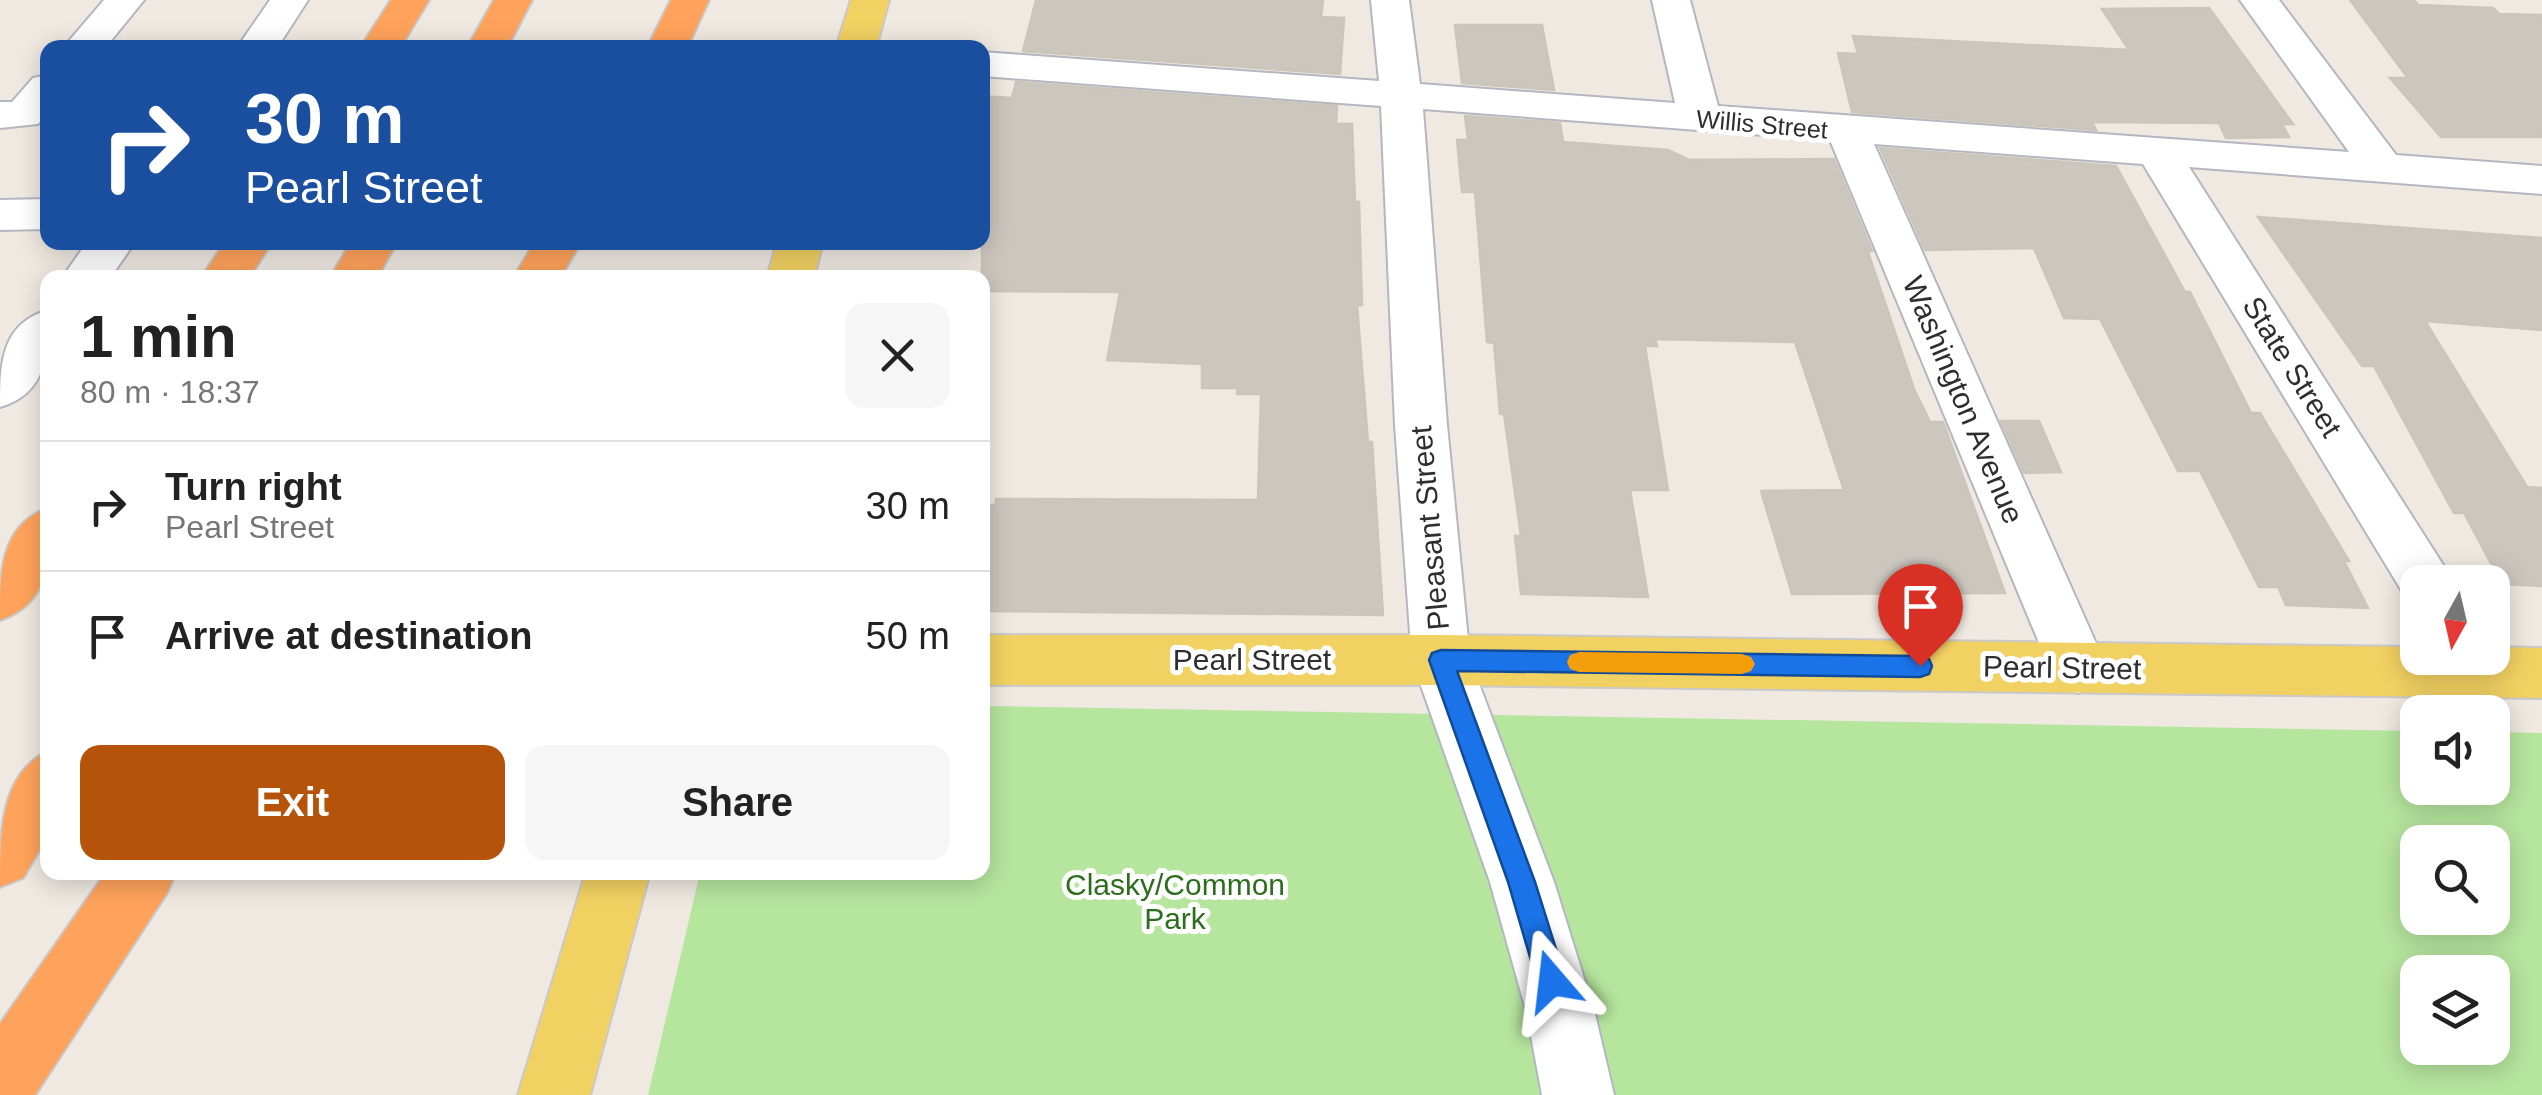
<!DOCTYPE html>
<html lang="en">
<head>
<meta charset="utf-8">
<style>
  :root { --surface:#fff; --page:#f6f6f6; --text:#222; --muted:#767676; --line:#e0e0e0; --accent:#b45309 }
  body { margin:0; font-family:Arial,sans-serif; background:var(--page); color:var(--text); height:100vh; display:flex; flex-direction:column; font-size:38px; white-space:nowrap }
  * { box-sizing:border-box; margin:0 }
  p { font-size:32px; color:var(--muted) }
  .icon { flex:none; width:55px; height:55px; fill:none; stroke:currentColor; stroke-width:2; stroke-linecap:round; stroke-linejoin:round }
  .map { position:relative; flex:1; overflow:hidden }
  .sheet { position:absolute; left:40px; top:270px; width:950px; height:610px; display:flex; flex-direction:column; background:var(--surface); border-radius:20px; box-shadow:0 5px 25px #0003 }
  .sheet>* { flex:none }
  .guide { position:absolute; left:40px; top:40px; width:950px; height:210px; border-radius:20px; box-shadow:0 5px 25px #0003; background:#1a4fa0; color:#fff; overflow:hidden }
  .needle { width:65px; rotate:188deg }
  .tools { position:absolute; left:2400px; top:565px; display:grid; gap:20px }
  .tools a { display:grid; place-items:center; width:110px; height:110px; border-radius:20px; background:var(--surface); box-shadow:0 5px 25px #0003; font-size:50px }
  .pin { position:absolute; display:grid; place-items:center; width:85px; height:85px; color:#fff; margin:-102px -42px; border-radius:50% 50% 50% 0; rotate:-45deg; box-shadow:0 0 10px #0007 }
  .pin .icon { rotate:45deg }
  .me { position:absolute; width:110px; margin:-55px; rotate:343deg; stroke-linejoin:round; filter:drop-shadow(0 0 8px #0008) }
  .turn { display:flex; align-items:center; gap:35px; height:210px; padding:0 40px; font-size:45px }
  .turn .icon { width:130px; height:130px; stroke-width:2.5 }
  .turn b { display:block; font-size:70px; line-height:85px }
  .round { display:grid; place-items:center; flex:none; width:105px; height:105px; border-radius:20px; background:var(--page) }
  .head { display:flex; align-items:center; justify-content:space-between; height:170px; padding:0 40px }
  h1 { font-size:60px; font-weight:600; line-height:75px }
  .primary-button { display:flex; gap:20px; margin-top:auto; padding:20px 40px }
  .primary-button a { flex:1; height:115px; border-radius:20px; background:var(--accent); color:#fff; font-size:40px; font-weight:600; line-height:115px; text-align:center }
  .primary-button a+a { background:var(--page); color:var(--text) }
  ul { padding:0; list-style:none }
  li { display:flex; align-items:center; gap:30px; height:130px; padding:0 40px; border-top:2px solid var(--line) }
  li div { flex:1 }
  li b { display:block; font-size:38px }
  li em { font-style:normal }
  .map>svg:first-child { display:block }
</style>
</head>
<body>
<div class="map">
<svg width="2542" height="1095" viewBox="0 0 2542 1095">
  <rect width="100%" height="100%" fill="#efe9e1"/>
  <path fill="#b6e59e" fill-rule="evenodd" d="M983,706L2417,731L2418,788H2492L2493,732L2542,733V1095H648L700,873L982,872ZM2418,842H2492V918H2418ZM2418,972H2492V1048H2418Z"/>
  <g fill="#cbc7bf" stroke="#cbc5ba" stroke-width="2.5">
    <path d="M1036,0H1323L1321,17L1344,18L1340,74L1023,51Z"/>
    <path d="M2350,0H2414L2418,5L2493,8L2499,14L2542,15V137H2441L2390,78H2408Z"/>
    <path d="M2209,8L2293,124H2282L2289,137L2226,138L2219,123L2092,122L2096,130L1852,112L1838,53L1858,54L1853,36L2129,50L2102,9Z"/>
    <path d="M1455,25H1542L1554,90L1462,83Z"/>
    <path d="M1016,82L1337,106L1336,124H1352L1355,202H1359L1362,305H1357L1368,442H1372L1383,615L982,611V505H996V499L1258,500L1261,394H1237V388H1202V364L1107,360L1120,292L982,291V96L1012,98Z"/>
    <path d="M1465,116L1560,123L1563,142L1668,150L1689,160L1834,159L1872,251L1868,252L1914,389L1930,422H1943L2005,593L1792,594L1761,491L1844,490L1795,342L1655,339L1657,346H1645L1668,490H1630L1648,597L1521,594L1515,536H1521L1504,414H1500L1494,343L1487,342L1475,192H1462L1457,140H1468Z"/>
    <path d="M1880,148L2116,166L2185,292H2190L2251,413H2260L2349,561H2344L2368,608L2286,605L2278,587H2259L2200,471H2178L2100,319L2064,318L2034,248L1925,250Z"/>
    <path d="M2258,217L2542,238V330L2425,321L2527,487L2542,488V586L2502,584L2464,513H2454L2374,366H2362Z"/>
    <path d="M2001,421H2039L2061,472L2024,473Z"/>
  </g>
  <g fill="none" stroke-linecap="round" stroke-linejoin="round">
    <defs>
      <g id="minor">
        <path d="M104,0H144L105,48H63Z"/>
        <path d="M270,0H308L277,48H237Z"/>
        <path d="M1371,0H1409L1420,84L1675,103L1652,0H1690L1718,106L2349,152L2240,0H2279L2396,155L2542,166V194L2189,167L2454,582H2418V602L2406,598L2143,164L1874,144L2107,668L2099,686L2078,693L2057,686L1830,140L1423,109L1447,425L1470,660L1554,882L1595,1014L1614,1095H1542L1527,1014L1490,882L1412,660L1395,425L1381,106L982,76V52L1379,81Z"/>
        <path d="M48,75V113L38,124L0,128V102H12L33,78Z"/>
        <path d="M48,199V229L0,230V200Z"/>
        <path d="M87,242H135L110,278H62Z"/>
        <path d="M48,310C48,352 48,393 0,407C0,366 0,324 48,310Z"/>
      </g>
      <g id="major">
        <path d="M851,0H889L876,48H836Z"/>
        <path d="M777,242H823L814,278H767Z"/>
        <path d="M982,635H1441L2418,647V658H2492V647L2542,648V698L1441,685H982Z"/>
        <path d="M586,872H650L590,1095H518Z"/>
      </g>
      <g id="highway">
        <path d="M391,0H429L400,48H360Z"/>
        <path d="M494,0H532L507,48H467Z"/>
        <path d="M671,0H709L687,48H647Z"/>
        <path d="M225,242H272L249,278H201Z"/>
        <path d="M351,242H397L377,278H330Z"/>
        <path d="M535,242H581L560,278H513Z"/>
        <path d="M48,508C48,554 54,602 0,620C0,574 0,525 48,508Z"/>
        <path d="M48,751V836L23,878L0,887C0,834 0,774 48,751Z"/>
        <path d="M106,872H176L167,893L35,1095H0V1024Z"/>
      </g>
    </defs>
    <use href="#minor" stroke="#b4b7c1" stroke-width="4"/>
    <use href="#major" stroke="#c9c9c9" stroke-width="4"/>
    <use href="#highway" stroke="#c9c9c9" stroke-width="4"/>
    <use href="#minor" fill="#fff" fill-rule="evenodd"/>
    <use href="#major" fill="#f2d163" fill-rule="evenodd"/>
    <use href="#highway" fill="#ffa35c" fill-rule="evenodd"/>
  </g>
  <path fill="#1a73e8" stroke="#114b97" stroke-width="2.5" d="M1441,650L1920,656L1929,659L1932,666L1929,674L1920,677L1457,671L1535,882L1566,981L1561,991L1552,995L1542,991L1537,981L1508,882L1429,660L1432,653Z"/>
  <path fill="#f59e0b" d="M1579,652L1742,654L1751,657L1755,664L1751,671L1742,674L1579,672L1570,669L1567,662L1570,655Z"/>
  <g text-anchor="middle" stroke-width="10" stroke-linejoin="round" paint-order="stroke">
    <g font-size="25" fill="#2e2e2e" stroke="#fff">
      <text transform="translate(1762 124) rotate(5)" y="9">Willis Street</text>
    </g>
    <g font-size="30" fill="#2e2e2e" stroke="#fff">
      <text transform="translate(2292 367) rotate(58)" y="10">State Street</text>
      <text transform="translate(1963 400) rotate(67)" y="10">Washington Avenue</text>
      <text transform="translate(1430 528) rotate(-95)" y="10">Pleasant Street</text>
      <text x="1252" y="670">Pearl Street</text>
      <text transform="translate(2062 668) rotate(1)" y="10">Pearl Street</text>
    </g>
    <g font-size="30" fill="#2c6e1b" stroke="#fff">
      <text x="1175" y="895">Clasky/Common<tspan x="1175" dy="34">Park</tspan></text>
    </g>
  </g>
</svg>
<div class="tools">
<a><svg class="needle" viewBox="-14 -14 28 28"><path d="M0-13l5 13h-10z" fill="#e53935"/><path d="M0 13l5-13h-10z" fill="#767676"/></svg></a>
<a><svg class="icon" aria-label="sound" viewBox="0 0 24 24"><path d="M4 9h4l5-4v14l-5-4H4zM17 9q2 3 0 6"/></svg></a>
<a><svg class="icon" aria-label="search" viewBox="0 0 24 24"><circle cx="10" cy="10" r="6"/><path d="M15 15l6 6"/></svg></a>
<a><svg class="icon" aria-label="layers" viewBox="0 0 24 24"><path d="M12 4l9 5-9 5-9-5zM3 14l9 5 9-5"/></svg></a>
</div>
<div class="pin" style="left:1920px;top:666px;background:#d93025"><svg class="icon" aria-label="arrive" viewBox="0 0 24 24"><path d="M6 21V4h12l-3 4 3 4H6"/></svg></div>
<svg class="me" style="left:1552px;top:981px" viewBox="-20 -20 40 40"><path d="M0-17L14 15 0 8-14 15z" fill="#1a73e8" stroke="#fff" stroke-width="4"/></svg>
<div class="guide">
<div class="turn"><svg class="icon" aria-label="right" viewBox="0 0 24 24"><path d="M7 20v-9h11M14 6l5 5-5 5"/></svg><div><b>30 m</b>Pearl Street</div></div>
</div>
<section class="sheet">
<div class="head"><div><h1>1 min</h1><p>80 m · 18:37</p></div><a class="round"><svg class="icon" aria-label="close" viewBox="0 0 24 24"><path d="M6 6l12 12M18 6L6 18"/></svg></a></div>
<ul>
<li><svg class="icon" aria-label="right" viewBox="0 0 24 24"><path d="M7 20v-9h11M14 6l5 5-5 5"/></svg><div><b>Turn right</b><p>Pearl Street</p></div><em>30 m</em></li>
<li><svg class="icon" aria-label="arrive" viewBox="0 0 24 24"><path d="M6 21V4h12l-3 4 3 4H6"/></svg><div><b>Arrive at destination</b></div><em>50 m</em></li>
</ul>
<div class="primary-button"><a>Exit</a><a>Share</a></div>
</section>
</div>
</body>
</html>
